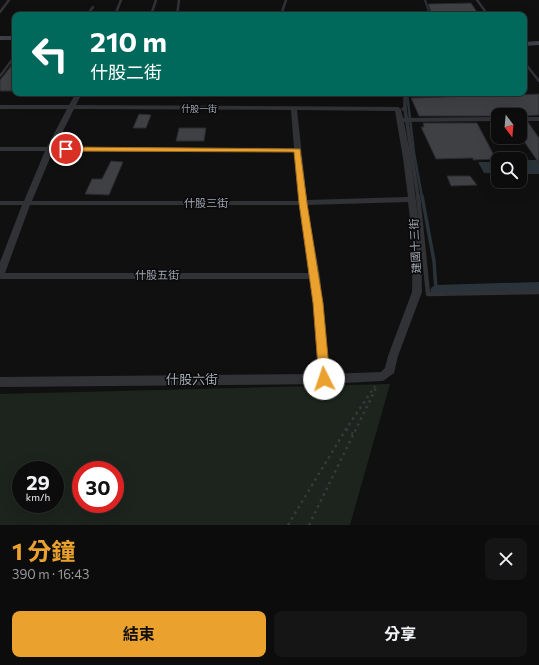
<!DOCTYPE html>
<html lang="zh-TW">
<head>
<meta charset="utf-8">
<style>
  :root { --surface:#0c0c0d; --page:#151516; --text:#f1f3f6; --muted:#9a9b9d; --line:#2c2c2e; --accent:#eba12e }
  body { margin:0; font-family:Commissioner,"Noto Sans TC",sans-serif; background:var(--page); color:var(--text); height:100vh; display:flex; flex-direction:column; font-size:15px; white-space:nowrap }
  * { box-sizing:border-box; margin:0 }
  p { font-size:13px; color:var(--muted) }
  .icon { flex:none; width:22px; height:22px; fill:none; stroke:currentColor; stroke-width:2; stroke-linecap:round; stroke-linejoin:round }
  .map { position:relative; height:525px; overflow:hidden }
  .panel { display:flex; flex-direction:column; background:var(--surface); flex:1 }
  .panel>* { flex:none }
  .top-card { position:absolute; left:12px; top:12px; width:515px; height:84px; border-radius:8px; box-shadow:0 4px 16px #0002,0 0 0 1px var(--line); background:#00695c; color:#fff; overflow:hidden }
  .needle { width:26px; rotate:164deg }
  .fabs { position:absolute; left:491px; top:108px; display:grid; gap:8px }
  .fabs a { display:grid; place-items:center; width:36px; height:36px; border-radius:8px; background:var(--surface); box-shadow:0 4px 16px #0002,0 0 0 1px var(--line); font-size:20px }
  .speed { position:absolute; left:12px; top:461px; display:flex; gap:8px; font-size:20px; font-weight:700; text-align:center }
  .speed>* { display:grid; place-content:center; width:52px; height:52px; border-radius:50%; background:var(--surface); box-shadow:0 4px 16px #0002,0 0 0 1px var(--line); line-height:1 }
  .speed small { font-size:10px; font-weight:400 }
  .speed .limit { border:6px solid #d22; background:#fff; color:#111 }
  .pin { position:absolute; display:grid; place-items:center; width:34px; height:34px; color:#fff; margin:-17px; border:2px solid #fff; border-radius:50%; box-shadow:0 1px 4px #0007 }
  .me { position:absolute; width:44px; margin:-22px; rotate:356deg; stroke-linejoin:round; filter:drop-shadow(0 0 3px #0008) }
  .turn { display:flex; align-items:center; gap:14px; height:84px; padding:0 12px; font-size:18px }
  .turn .icon { width:52px; height:52px; stroke-width:2.5 }
  .turn b { display:block; font-size:28px; line-height:34px }
  .round { display:grid; place-items:center; flex:none; width:42px; height:42px; border-radius:8px; background:var(--page) }
  .head { display:flex; align-items:center; justify-content:space-between; height:68px; padding:0 12px }
  h1 { font-size:24px; font-weight:700; line-height:30px; color:var(--accent) }
  .button { display:flex; gap:8px; margin-top:auto; padding:8px 12px }
  .button a { flex:1; height:46px; border-radius:8px; background:var(--accent); color:#111; font-size:16px; font-weight:700; line-height:46px; text-align:center }
  .button a+a { background:var(--page); color:var(--text) }
  .map>svg:first-child { display:block }
</style>
</head>
<body>
<div class="map">
<svg width="539" height="525" viewBox="0 0 539 525">
  <rect width="100%" height="100%" fill="#101011"/>
  <path fill="#1c241d" fill-rule="evenodd" d="M390,384L350,525H0V394ZM21,470H55V504H21ZM81,470H115V504H81Z"/>
  <g fill="#2a3339">
    <path d="M520,160H539V174H522L520,172Z"/>
    <path d="M478,162H498V173H484Z"/>
  </g>
  <g fill="none" stroke-linecap="round" stroke-linejoin="round">
    <path stroke="#2a3339" stroke-width="2" d="M425,0L430,15"/>
    <path stroke="#2a3339" stroke-width="2.5" d="M407,93L414,153L422,197"/>
    <path stroke="#2a3339" stroke-width="3.5" d="M422,196L434,261L436,290"/>
    <path fill="#2a3339" fill-rule="evenodd" d="M539,282V292L436,295L432,293L430,290L432,287L436,285Z"/>
  </g>
  <g fill="#3f4044" stroke="#2a2a2d">
    <path d="M471,3L477,12L462,13L463,15H432L428,4Z"/>
    <path d="M15,61V91H0V80Z"/>
    <path d="M539,94V115L523,116H419L411,98Z"/>
    <path d="M139,114L151,115L146,128H133Z"/>
    <path d="M520,122H528L539,138V163L520,136Z"/>
    <path d="M423,123H477L496,159L473,160V158L436,159L421,127H424Z"/>
    <path d="M179,128H206L204,141H176Z"/>
    <path d="M111,161L123,162L109,195L85,194L92,179H102Z"/>
    <path d="M447,176H470L477,185L451,186Z"/>
  </g>
  <g fill="none" stroke-linecap="round" stroke-linejoin="round">
    <g stroke="#37393d" stroke-width="2.5" stroke-dasharray="2.5 4" stroke-linecap="butt">
      <path d="M346,429L353,434"/>
      <path d="M288,525L346,429L375,386"/>
      <path d="M309,525L377,386"/>
    </g>
    <g stroke="#313236" stroke-width="2.5">
      <path d="M477,0L488,15"/>
      <path d="M0,12L9,0"/>
      <path d="M87,15L93,7"/>
      <path d="M115,15L121,0"/>
      <path d="M151,15L156,0"/>
      <path d="M177,15L179,0"/>
      <path d="M281,15L286,0"/>
      <path d="M524,62L539,81"/>
      <path d="M0,76L15,56"/>
    </g>
    <g stroke="#313236" stroke-width="3.5">
      <path d="M403,109H405V93"/>
      <path d="M405,109L418,197"/>
    </g>
    <path stroke="#313236" stroke-width="4.5" d="M418,196L428,294L539,292"/>
    <g fill="#313236" fill-rule="evenodd">
      <path d="M76,93H82L76,105L398,107L401,109L403,118L498,117V121L404,122L411,158L421,244L422,292L398,356L394,373L383,381L324,384L0,387V377L318,374L313,303L310,279H0V262L22,205H0V201H24L45,151H0V147H47L67,109H0V105H69ZM74,109L291,110L294,148L55,147ZM297,110L395,111L403,158L408,197L307,200ZM53,151L295,152L299,201H32ZM408,202L413,244L412,292L388,356L385,368L381,372L329,374L320,276L307,205ZM30,205H299L309,273H5Z"/>
      <rect x="520" y="117" width="19" height="4"/>
    </g>
    <g fill="#3f4146" fill-rule="evenodd">
      <rect x="0" y="36" width="15" height="4"/>
      <path d="M539,41V45L524,46V42Z"/>
    </g>
  </g>
  <path fill="#eba12e" stroke="#99691e" d="M66,147L300,149L307,203L323,303L330,379L328,382L324,383L320,382L319,379L313,303L299,203L294,152L63,151V148Z"/>
  <g text-anchor="middle" stroke-width="3.5" stroke-linejoin="round" paint-order="stroke">
    <g font-size="9" fill="#a1a7b2" stroke="#0b0b0c">
      <text x="199" y="112">什股一街</text>
    </g>
    <g font-size="11" fill="#a1a7b2" stroke="#0b0b0c">
      <text x="206" y="207">什股三街</text>
      <text transform="translate(415 246) rotate(-93)" y="4">建國十三街</text>
      <text x="157" y="279">什股五街</text>
    </g>
    <g font-size="13" fill="#a1a7b2" stroke="#0b0b0c">
      <text x="192" y="384">什股六街</text>
    </g>
  </g>
</svg>
<div class="fabs">
<a><svg class="needle" viewBox="-14 -14 28 28"><path d="M0-13l5 13h-10z" fill="#e53935"/><path d="M0 13l5-13h-10z" fill="#9a9b9d"/></svg></a>
<a><svg class="icon" aria-label="search" viewBox="0 0 24 24"><circle cx="10" cy="10" r="6"/><path d="M15 15l6 6"/></svg></a>
</div>
<div class="speed"><div>29<small>km/h</small></div><div class="limit">30</div></div>
<div class="pin" style="left:66px;top:149px;background:#d93025"><svg class="icon" aria-label="arrive" viewBox="0 0 24 24"><path d="M6 21V4h12l-3 4 3 4H6"/></svg></div>
<svg class="me" style="left:324px;top:379px" viewBox="-20 -20 40 40"><circle r="19" fill="#fff"/><path d="M0-13L10 11 0 6-10 11z" fill="#eba12e"/></svg>
<div class="top-card">
<div class="turn"><svg class="icon" aria-label="left" viewBox="0 0 24 24"><path d="M17 20v-9H6M10 6l-5 5 5 5"/></svg><div><b>210 m</b>什股二街</div></div>
</div>
</div>
<section class="panel">
<div class="head"><div><h1>1 分鐘</h1><p>390 m · 16:43</p></div><a class="round"><svg class="icon" aria-label="close" viewBox="0 0 24 24"><path d="M6 6l12 12M18 6L6 18"/></svg></a></div>
<div class="button"><a>結束</a><a>分享</a></div>
</section>
</body>
</html>
